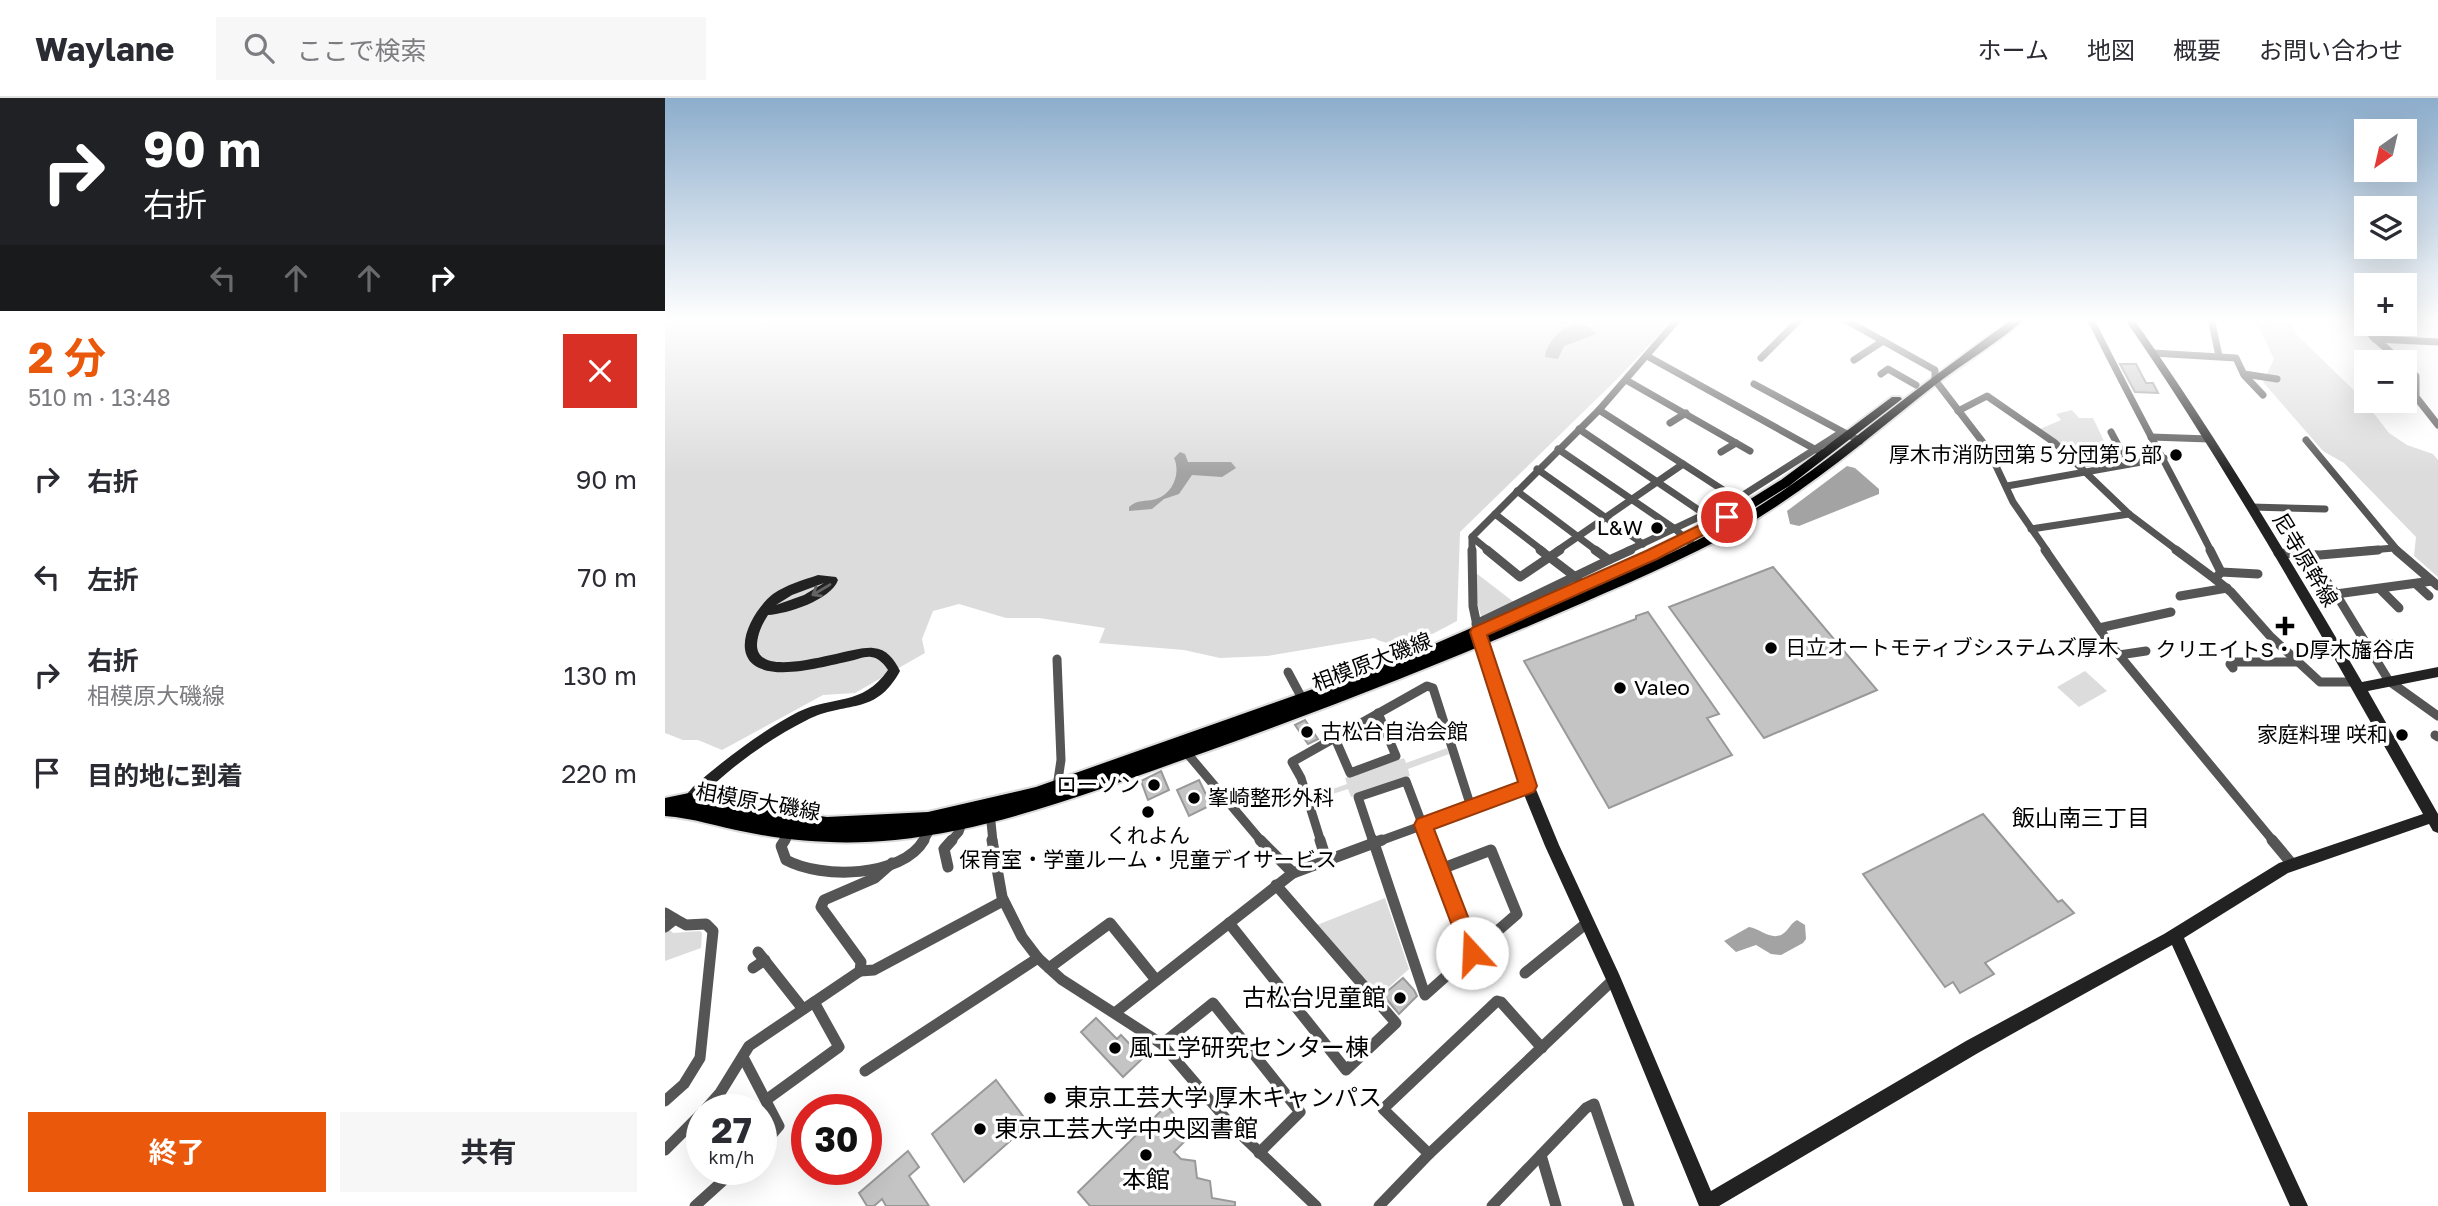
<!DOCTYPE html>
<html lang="ja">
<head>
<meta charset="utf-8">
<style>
  :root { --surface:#fff; --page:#f7f7f7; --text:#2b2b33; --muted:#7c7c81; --line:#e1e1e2; --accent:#ea580c }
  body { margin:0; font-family:"Golos Text","Noto Sans JP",sans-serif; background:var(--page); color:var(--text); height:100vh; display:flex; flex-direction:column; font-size:26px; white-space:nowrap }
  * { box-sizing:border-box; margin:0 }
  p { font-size:23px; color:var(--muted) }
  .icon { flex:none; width:38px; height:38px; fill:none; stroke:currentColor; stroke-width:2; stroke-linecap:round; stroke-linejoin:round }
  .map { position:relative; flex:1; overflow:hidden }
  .side { display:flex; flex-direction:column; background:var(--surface); width:665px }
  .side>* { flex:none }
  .hud { background:#202124; color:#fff; overflow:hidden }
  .needle { width:46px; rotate:214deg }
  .buttons { position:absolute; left:1689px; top:21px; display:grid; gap:14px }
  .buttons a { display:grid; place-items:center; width:63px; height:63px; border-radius:0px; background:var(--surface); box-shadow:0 7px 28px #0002; font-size:35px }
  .speed { position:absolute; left:21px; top:996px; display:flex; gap:14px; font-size:35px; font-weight:700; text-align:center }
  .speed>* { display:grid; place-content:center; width:91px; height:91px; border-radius:50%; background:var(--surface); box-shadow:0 7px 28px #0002; line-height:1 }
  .speed small { font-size:18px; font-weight:400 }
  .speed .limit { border:10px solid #d22; background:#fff; color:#111 }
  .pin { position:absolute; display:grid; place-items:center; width:60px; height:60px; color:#fff; margin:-30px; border:4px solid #fff; border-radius:50%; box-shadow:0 2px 7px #0007 }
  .me { position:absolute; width:77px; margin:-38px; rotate:340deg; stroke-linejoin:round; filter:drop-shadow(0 0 5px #0008) }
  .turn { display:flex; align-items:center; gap:24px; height:147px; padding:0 28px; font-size:32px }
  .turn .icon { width:91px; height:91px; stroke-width:2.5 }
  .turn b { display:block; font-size:49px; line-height:60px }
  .lanes { display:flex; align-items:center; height:66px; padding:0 28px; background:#0003; justify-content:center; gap:35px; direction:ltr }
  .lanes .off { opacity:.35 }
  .round { display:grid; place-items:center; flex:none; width:74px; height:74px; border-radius:0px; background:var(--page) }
  .headline { display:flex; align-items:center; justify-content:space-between; height:119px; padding:0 28px }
  h1 { font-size:42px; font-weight:700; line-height:52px; color:var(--accent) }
  .action { display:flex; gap:14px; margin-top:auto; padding:14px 28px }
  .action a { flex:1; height:80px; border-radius:0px; background:var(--accent); color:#fff; font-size:28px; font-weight:700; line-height:80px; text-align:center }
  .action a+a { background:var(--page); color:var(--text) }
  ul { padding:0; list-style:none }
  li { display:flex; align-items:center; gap:21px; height:98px; padding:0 28px }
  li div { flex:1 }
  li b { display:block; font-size:26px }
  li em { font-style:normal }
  header { display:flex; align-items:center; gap:42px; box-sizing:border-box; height:98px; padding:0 35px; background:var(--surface); border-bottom:2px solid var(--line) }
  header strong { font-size:33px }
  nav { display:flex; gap:38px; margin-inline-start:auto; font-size:24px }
  .search { width:490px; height:63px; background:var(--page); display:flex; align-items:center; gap:18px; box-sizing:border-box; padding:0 24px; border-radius:0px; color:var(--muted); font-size:26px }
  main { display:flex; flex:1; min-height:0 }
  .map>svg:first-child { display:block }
</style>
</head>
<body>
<header>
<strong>Waylane</strong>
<div class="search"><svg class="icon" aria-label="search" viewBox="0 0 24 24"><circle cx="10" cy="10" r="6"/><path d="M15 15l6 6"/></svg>ここで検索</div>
<nav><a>ホーム</a><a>地図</a><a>概要</a><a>お問い合わせ</a></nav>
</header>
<main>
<section class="side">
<div class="hud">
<div class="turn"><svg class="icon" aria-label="right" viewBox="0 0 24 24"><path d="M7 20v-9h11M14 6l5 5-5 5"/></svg><div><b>90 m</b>右折</div></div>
<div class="lanes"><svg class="icon off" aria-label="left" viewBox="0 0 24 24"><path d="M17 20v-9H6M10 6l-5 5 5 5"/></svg><svg class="icon off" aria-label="ahead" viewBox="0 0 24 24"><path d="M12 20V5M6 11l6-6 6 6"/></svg><svg class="icon off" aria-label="ahead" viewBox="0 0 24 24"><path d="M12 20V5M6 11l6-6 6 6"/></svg><svg class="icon" aria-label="right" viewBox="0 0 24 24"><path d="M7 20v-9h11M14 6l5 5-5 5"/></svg></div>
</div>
<div class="headline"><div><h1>2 分</h1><p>510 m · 13:48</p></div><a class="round" style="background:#d93025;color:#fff"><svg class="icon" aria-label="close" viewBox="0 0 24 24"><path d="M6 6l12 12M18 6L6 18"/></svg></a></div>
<ul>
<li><svg class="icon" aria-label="right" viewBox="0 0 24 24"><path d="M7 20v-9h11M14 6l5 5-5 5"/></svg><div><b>右折</b></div><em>90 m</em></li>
<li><svg class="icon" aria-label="left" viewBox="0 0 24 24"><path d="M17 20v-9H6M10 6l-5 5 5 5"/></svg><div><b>左折</b></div><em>70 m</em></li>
<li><svg class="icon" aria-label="right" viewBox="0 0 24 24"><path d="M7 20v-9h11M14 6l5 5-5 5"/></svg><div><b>右折</b><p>相模原大磯線</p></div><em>130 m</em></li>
<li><svg class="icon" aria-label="arrive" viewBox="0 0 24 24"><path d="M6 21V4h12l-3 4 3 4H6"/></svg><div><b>目的地に到着</b></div><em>220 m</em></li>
</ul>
<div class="action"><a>終了</a><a>共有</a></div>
</section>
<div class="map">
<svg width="1773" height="1108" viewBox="0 0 1773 1108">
  <rect width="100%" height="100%" fill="#fff"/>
  <g fill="#dcdcdc">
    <path d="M52,220V222L1010,220L951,282L795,434L792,523C767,536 737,556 709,540L602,558L555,560L519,552L434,545L440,530L374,520H341L294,506L268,513L257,541L260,555L190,595L158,597L57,652L33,642H18L0,635V221Z"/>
    <path d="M1582,220L1626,224L1632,237L1697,300L1724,335L1742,347L1768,356L1773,362V479L1749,458L1751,439L1679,365L1658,353L1598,284L1609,261L1594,229Z"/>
    <path d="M1407,312L1414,320H1428L1450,366L1421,369L1375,331L1396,322L1391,316Z"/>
    <path d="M811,475L850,505L817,521L812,505Z"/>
    <path d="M1420,573L1442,593L1414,609L1392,589Z"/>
    <path d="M782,650L784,656L743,671L745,678L686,699L683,691L649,702L648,698L682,686L680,680L739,660L741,665Z"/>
    <path d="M720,800L744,871L714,898L652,827Z"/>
    <path d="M4,831L8,835L35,833L37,835L36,850L0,863V832Z"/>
  </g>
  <g fill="#a3a3a3">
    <path d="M912,225L923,229L931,236L899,248L893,261L880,259C881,245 898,227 912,225Z"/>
    <path d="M515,354L520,356L523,364H566L571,370L557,379L527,377L514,396L499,401L487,411L464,413V409C473,401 480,404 491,401C508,396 516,375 509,360Z"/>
    <path d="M1182,368L1190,370L1214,391V396L1134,428L1125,426L1122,413Z"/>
    <path d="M1132,822L1140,827L1141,841L1138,845L1116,857L1106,856L1091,847L1071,854L1059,843L1084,829C1096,831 1108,844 1119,835C1125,830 1125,826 1132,822Z"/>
  </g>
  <g fill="#c4c4c4" stroke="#999" stroke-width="2">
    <path d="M1455,266H1471L1481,285H1488L1493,295L1470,294Z"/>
    <path d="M1108,469L1212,592L1099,640L1004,509Z"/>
    <path d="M983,514L1054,616L1042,620L1067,657L944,710L859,563L971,521V518Z"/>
    <path d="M640,622L653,641L643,646L630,627Z"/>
    <path d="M496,673L504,692L483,702L476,683Z"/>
    <path d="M534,682L546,707L524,718L512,692Z"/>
    <path d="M1318,716L1393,804L1397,802L1409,815L1320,865L1329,876L1295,895L1288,884L1280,889L1198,776Z"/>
    <path d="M738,880L749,892L752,898L734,916L718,897Z"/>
    <path d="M431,920L452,941L456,937L478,960L458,979L416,934Z"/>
    <path d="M331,982L364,1026L299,1084L267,1036Z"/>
    <path d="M502,1007L525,1038L509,1054L516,1061L530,1063L532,1080L545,1083L547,1100L570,1104V1108H425L413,1094Z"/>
    <path d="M243,1053L254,1069L244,1078L264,1108H221L217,1101L209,1108H202L194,1095Z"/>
  </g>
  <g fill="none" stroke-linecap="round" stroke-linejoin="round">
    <defs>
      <path id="primary" d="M1349,220H1361C1333,245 1300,264 1270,287C1208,336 1147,389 1078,429C1019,462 956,488 894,515C780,564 664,610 546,652C442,688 340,730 230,742C180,747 129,744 81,734C54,729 28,720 0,718V700L24,695L89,709L162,719L263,714L371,689L744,557L981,454L1079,405L1116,382L1227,299H1235L1237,301L1124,388L1087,411L991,460L857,519C935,486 1015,455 1088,412C1142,379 1191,338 1242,299C1277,272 1313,246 1349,220Z"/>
    </defs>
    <use href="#primary" stroke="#dbdbdb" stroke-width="4"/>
    <g stroke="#555" stroke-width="7">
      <path d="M1177,220L1270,272V282L1323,351L1348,404L1382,453"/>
      <path d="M1425,220C1464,299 1506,375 1546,453"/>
      <path d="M1546,220L1554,258"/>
      <path d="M1696,220L1707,238L1737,264"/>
      <path d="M1710,241L1773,244"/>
      <path d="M1488,255L1571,260L1579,277L1598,297"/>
      <path d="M982,258L1155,354"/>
      <path d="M1096,260L1136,220"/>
      <path d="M1189,262L1218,243"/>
      <path d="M1740,266L1751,278V299L1773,327"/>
      <path d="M1216,276L1223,271L1251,287"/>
      <path d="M1579,276L1612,281"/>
      <path d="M961,282L1085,353"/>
      <path d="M1089,286L1195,343"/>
      <path d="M1293,313L1322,298L1390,345L1464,416L1513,453"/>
      <path d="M1005,325L1021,315"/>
      <path d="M914,331L1041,417"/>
      <path d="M1446,334L1463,366"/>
      <path d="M1486,339L1544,341"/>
      <path d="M1641,342L1733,453"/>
      <path d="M893,351L1010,431L1030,449"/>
      <path d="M1056,354L1071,345"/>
      <path d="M1018,366L1075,403"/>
      <path d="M872,371L978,446"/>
      <path d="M1342,388L1499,360"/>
      <path d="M852,393L932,453"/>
      <path d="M1586,409L1660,411"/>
      <path d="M830,416L878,453"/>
      <path d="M1366,431L1464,416"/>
      <path d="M807,439L824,453"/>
      <path d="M807,453V439L934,312L1014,220"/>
      <path d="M892,453L1018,366L934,312"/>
      <path d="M962,453L1072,401L1177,334"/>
      <path d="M1694,453L1729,450"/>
    </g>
    <g stroke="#555" stroke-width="9">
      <path d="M807,452L808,508L814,537"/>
      <path d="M822,452L855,479L895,452"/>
      <path d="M875,452L913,481"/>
      <path d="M930,452L944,462L966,452"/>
      <path d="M1380,452L1445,546L1609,744"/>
      <path d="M1511,452L1550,481"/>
      <path d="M1545,452L1556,474L1550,481L1566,494L1605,538L1655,584H1691"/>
      <path d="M1731,452L1773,488"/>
      <path d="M1613,455L1655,457L1713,452"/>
      <path d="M1642,457L1671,496L1724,583L1773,618"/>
      <path d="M1556,474L1593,476"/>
      <path d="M1751,486L1764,498"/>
      <path d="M1715,491L1734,510"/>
      <path d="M1671,496L1767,483"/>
      <path d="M1515,498L1562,490"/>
      <path d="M811,526L944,462"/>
      <path d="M1434,530L1506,514"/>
      <path d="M1703,550L1726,546"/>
      <path d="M1454,557L1481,553"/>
      <path d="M392,561L396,662L392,689"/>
      <path d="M1568,570L1565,566L1569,564H1633"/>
      <path d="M623,574L638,602"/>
      <path d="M1770,637L1773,639"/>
      <path d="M669,638L685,675L731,658L713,615"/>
      <path d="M521,654L597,744"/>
      <path d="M325,714L328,744"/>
      <path d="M119,744L125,735"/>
      <path d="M258,744L266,730"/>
      <path d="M285,744L294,734L297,725"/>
      <path d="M656,744L636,680L627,664L762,588L768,590L806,709"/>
      <path d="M708,744L693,699L741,683L764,744"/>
      <path d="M712,744L863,689"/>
    </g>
    <g stroke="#555" stroke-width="11">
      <path d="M120,742L116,748L121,762C156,781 237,780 259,742"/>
      <path d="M327,742L337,799L357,839L373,860L396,881L497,946L567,1028L651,1108"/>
      <path d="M595,742L628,775"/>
      <path d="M655,742L661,761"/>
      <path d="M708,742L760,897L807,855"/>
      <path d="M764,742L807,855"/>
      <path d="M1607,742L1627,766"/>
      <path d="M283,769L279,751L287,742"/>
      <path d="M776,771L826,752L852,816L807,855"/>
      <path d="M0,815L10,821L0,829"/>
      <path d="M564,825L681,972L731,925L611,787"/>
      <path d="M93,854L138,911"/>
      <path d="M88,870L100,862"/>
      <path d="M384,870L445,825L491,882"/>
      <path d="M195,873L209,872L338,803"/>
      <path d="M860,875L923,824"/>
      <path d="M451,914L628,775L717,742"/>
      <path d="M497,946L548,905L635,1014L594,1055"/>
      <path d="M78,959L114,1028L96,1049"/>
      <path d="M200,973L373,860"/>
      <path d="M101,1002L174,949L149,904"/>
      <path d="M0,1003L19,986L35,960L48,833L41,826L21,827L10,821"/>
      <path d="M40,1012L55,995L84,948L195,873L196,864L156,809L159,802L210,780L227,765"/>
      <path d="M0,1052L37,1015"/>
      <path d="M764,1056L718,1011L832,903L836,904L877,950"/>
      <path d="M876,1057L891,1108"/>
      <path d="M30,1108L71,1071"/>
      <path d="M714,1108L764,1056L949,881"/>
      <path d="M827,1108L921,1010L929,1006L964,1108"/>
    </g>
    <g fill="#222" fill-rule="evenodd">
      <path d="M1459,220H1468C1551,338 1625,461 1697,584L1773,569V579L1703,593L1773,716V735L1768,733L1764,726L1623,775L1519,840L1643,1108H1625L1507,847L1313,955L1054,1108H1034L943,886L880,748L856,689L809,544L811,541H819L821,544L870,689L894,747L954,876L1046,1093L1301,943L1499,836L1614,765L1758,716C1662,548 1569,379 1459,220Z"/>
      <path d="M153,477L171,479L173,482C166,502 122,516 103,517C97,526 92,537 92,548C94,585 187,547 208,550C222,551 229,561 235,573C210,619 181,602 142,622C104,641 58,674 29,706L24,708L19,706L17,702L28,689C60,661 95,634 133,614C168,597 197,609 223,572C219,566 214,560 206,559C200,558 191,562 185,563C161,568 111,583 89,567C66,549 91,509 108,496C121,487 138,482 153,477ZM159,485L139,497L111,507L127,497Z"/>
    </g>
    <use href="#primary" fill="#000" fill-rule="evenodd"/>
  </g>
  <defs><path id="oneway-shaft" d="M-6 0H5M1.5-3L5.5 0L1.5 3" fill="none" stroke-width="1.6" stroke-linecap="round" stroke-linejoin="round" transform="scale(1.75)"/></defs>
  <use stroke="#646464" href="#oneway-shaft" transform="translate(156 492) rotate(149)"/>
  <linearGradient id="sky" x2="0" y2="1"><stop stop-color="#8cadcc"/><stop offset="0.59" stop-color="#fff"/><stop offset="1" stop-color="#fff" stop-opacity="0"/></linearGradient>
  <rect width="1773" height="376" fill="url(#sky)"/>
  <path fill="#ea580c" stroke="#983908" stroke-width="2" d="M1062,414L1070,419L1067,422L992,461L822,537L872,688L869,694L769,731L817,855L814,862L807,865L800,862L749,727L752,721L853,684L805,534L807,530L981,453Z"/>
  <g fill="#000" stroke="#fff" stroke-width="2.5">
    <circle cx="1511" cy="357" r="7"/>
    <circle cx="992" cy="430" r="7"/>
    <path d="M1616.5 517.5h7v7h7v7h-7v7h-7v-7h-7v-7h7z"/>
    <circle cx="1106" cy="550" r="7"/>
    <circle cx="955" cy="590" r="7"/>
    <circle cx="642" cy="634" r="7"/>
    <circle cx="1737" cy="637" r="7"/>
    <circle cx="489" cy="687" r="7"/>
    <circle cx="529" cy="700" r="7"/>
    <circle cx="483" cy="714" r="7"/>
    <circle cx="735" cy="900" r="7"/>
    <circle cx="450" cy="950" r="7"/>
    <circle cx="385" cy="1000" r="7"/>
    <circle cx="315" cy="1031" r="7"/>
    <circle cx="481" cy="1057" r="7"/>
  </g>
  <g text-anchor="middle" stroke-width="7" stroke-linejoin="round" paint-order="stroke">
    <g font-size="21" fill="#000" stroke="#fff" text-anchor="end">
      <text x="1497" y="364">厚木市消防団第５分団第５部</text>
      <text x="978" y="437">L&amp;W</text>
      <text x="1120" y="557" text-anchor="start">日立オートモティブシステムズ厚木</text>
      <text x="1620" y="559" text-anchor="middle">クリエイトS・D厚木旛谷店</text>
      <text x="969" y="597" text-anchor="start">Valeo</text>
      <text x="656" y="641" text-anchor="start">古松台自治会館</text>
      <text x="1723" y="644">家庭料理 咲和</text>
      <text x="475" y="694">ローソン</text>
      <text x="543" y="707" text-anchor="start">峯崎整形外科</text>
      <text x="483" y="745" text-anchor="middle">くれよん<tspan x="483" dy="24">保育室・学童ルーム・児童デイサービス</tspan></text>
    </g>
    <g font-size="21" fill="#000" stroke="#fff">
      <text transform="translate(1640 462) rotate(59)" y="7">尼寺原幹線</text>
      <text transform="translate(707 564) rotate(-21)" y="7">相模原大磯線</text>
      <text transform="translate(93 704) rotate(10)" y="7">相模原大磯線</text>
    </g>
    <g font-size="23" fill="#000" stroke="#fff">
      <text x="1416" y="728">飯山南三丁目</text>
    </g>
    <g font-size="24" fill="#000" stroke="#fff" text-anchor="start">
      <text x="721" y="908" text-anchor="end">古松台児童館</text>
      <text x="464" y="958">風工学研究センター棟</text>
      <text x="399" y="1008">東京工芸大学 厚木キャンパス</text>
      <text x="329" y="1039">東京工芸大学中央図書館</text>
      <text x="481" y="1090" text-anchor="middle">本館</text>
    </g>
  </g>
</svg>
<div class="buttons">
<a><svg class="needle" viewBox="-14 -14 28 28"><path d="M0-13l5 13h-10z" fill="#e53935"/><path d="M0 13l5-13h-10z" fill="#7c7c81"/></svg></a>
<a><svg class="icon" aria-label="layers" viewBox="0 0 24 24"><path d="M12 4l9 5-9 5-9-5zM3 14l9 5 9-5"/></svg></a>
<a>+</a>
<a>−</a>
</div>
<div class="speed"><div>27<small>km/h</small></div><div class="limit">30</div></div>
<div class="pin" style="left:1062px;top:419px;background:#d93025"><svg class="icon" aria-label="arrive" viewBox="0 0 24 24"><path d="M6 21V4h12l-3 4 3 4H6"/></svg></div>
<svg class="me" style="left:807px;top:855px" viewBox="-20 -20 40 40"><circle r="19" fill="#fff"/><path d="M0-13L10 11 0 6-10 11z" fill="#ea580c"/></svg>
</div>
</main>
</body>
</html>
